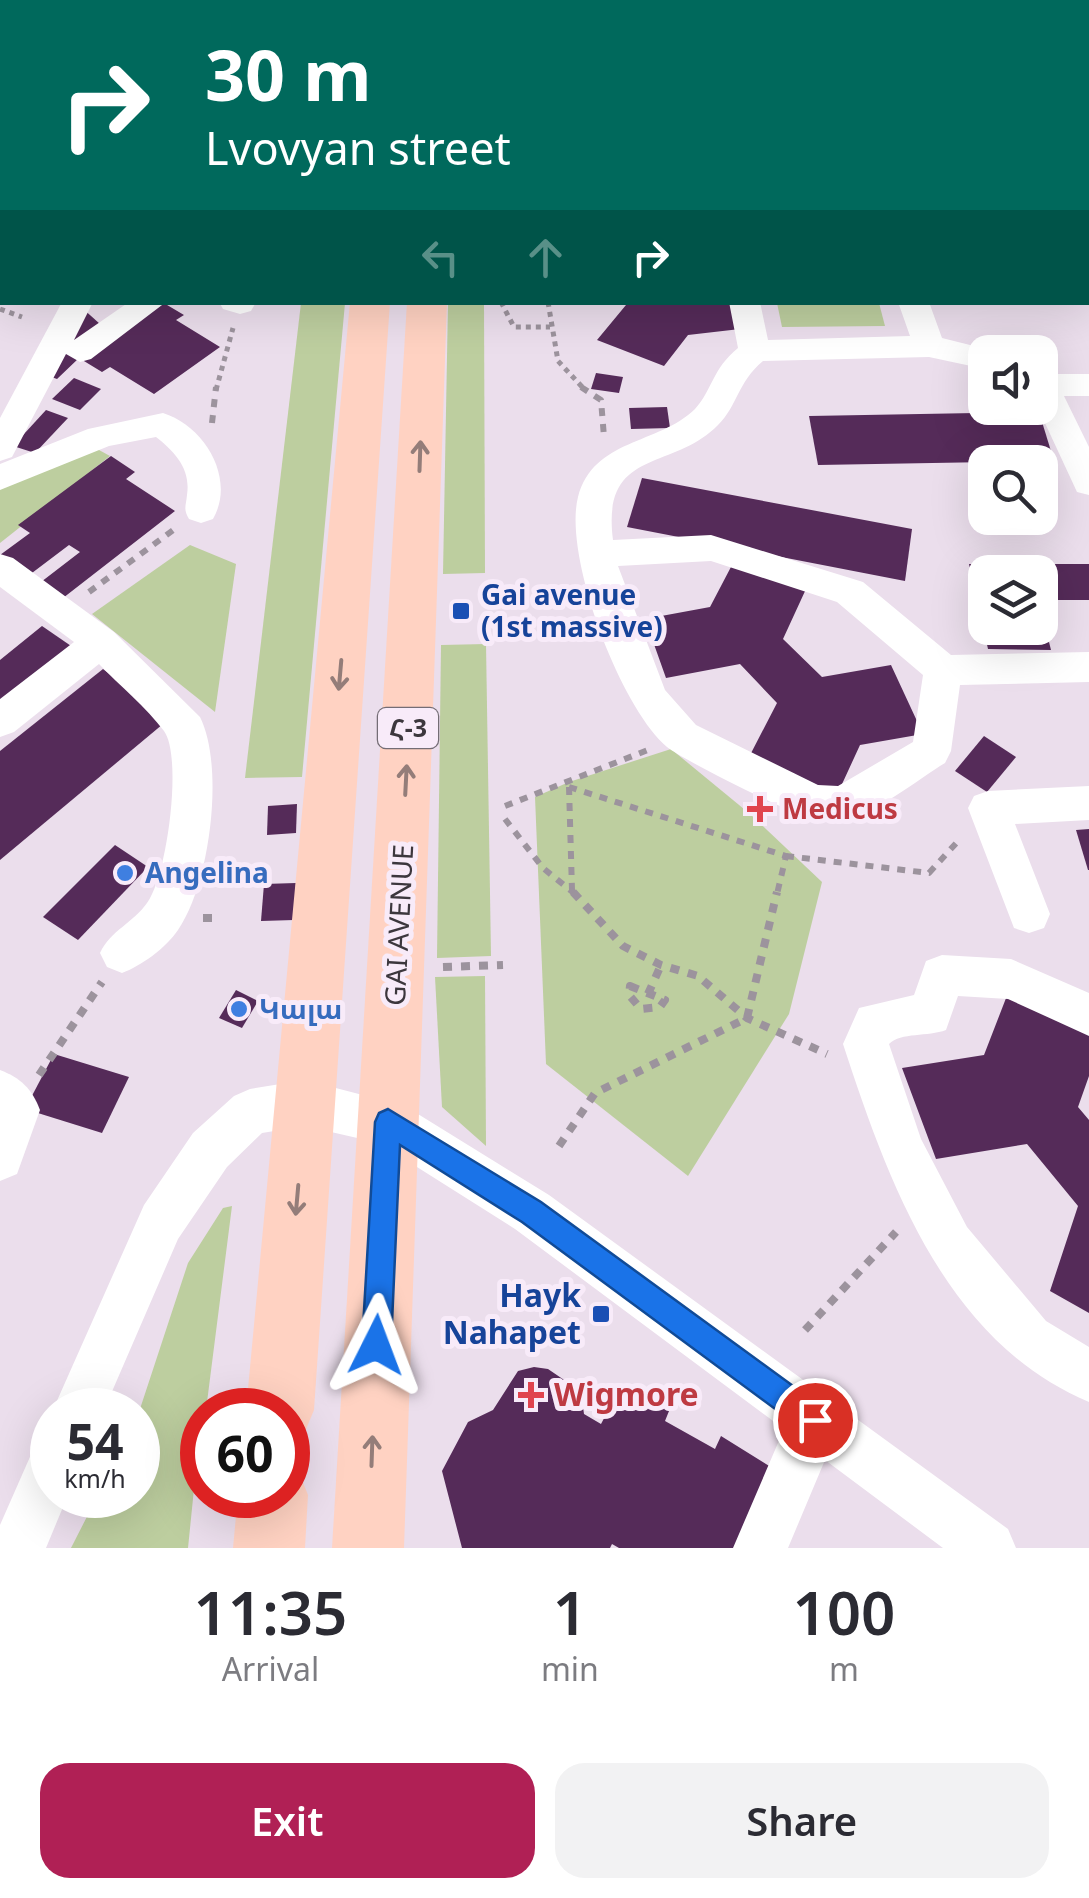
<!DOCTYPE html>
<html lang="en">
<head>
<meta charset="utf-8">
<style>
  :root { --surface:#fff; --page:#f2f2f3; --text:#2b2b33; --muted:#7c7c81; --accent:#b02055 }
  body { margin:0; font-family:"Noto Sans","Noto Sans Armenian",sans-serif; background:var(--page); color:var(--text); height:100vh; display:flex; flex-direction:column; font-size:38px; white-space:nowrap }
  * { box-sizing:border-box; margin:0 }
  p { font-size:32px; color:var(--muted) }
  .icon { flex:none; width:55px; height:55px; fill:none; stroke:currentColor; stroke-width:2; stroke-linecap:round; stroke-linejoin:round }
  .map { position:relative; height:1548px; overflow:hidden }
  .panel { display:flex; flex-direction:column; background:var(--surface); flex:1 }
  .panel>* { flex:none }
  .hud { position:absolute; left:0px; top:0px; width:1090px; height:305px; box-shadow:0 10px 40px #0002; background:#00695c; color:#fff; overflow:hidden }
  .buttons { position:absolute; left:968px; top:335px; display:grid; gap:20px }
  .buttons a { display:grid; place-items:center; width:90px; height:90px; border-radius:20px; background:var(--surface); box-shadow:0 10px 40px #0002; font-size:50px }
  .speed { position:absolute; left:30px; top:1388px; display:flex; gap:20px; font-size:50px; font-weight:700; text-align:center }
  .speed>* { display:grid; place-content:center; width:130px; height:130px; border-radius:50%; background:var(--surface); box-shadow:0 10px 40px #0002; line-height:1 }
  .speed small { font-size:25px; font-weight:400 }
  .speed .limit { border:15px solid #d22; background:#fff; color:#111 }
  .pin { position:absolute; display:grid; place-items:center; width:85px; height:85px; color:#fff; margin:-42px; border:5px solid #fff; border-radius:50%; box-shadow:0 2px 10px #0007 }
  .me { position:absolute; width:110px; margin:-55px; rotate:3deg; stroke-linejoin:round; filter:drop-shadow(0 0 8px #0008) }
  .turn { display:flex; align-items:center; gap:35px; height:210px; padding:0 40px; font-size:45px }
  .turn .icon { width:130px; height:130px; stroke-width:2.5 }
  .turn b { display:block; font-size:70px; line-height:85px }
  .lanes { display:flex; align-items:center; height:95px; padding:0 40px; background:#0003; justify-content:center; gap:50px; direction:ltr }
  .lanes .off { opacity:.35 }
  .eta { display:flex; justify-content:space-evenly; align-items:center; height:170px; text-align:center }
  .eta b { font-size:60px; font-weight:600; line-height:70px }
  .action { display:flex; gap:20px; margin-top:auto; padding:20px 40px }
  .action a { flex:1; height:115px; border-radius:30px; background:var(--accent); color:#fff; font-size:40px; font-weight:600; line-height:115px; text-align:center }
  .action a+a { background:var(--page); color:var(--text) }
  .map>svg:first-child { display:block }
</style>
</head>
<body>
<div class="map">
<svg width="1089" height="1548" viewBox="0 0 1089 1548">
  <rect width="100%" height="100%" fill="#ebdeec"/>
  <g fill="#bdce9f">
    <path d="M514,0H1014L1015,2H514Z"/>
    <path d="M301,303H345L302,777L245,778Z"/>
    <path d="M448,303H484L485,573L443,574Z"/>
    <path d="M777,303H879L885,326L782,327Z"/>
    <path d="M88,444L110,456L0,543V487Z"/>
    <path d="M190,545L236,564L215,712L92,614Z"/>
    <path d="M486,644L491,956L437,958L441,645Z"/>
    <path d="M671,749L750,814L822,882L789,1014L688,1176L546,1064L535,797L569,782Z"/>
    <path d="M485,976L486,1146L442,1107L435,977Z"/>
    <path d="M232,1206L206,1410H202L188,1548H71L98,1495H138V1415L188,1263L223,1208Z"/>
  </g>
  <g fill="#552b59">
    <path d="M162,302L184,315L176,320L220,347L154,394L110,367L102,372L79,358L57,379L43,374L67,350Z"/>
    <path d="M623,302H730L740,329L688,335L664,366L597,340L626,305Z"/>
    <path d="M81,307L100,324L68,349Z"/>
    <path d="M596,373L623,377L619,393L591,389Z"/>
    <path d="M74,378L101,389L80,410L52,399Z"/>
    <path d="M667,407L670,428L631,429L629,408Z"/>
    <path d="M46,410L68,418L35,453L13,446Z"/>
    <path d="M1039,412L1054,461L818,465L809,416Z"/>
    <path d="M111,456L135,472L126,479L175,511L63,598L41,582L80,552L69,545L28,576L0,555L30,533L18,525Z"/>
    <path d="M642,478L912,529L905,581L627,527Z"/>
    <path d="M969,564H1089V600H1040V572H985V628H1040L1041,610L1051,650L988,649Z"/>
    <path d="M732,565L806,589L783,639L822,677L891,665L923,734L860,745L837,795L748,759L777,703L740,664L666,678L645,619L710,607Z"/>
    <path d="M42,626L74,648L0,708V660Z"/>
    <path d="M103,669L169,719L0,860V751Z"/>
    <path d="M984,736L1016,757L987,792L955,771Z"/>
    <path d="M297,804L296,833L267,835L268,806Z"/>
    <path d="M1089,829V870H1088L1076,830Z"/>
    <path d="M115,845L148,867L78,940L43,917Z"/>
    <path d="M296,883L294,920L261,921L264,884Z"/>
    <path d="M236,990L258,1001L242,1028L219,1018Z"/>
    <path d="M1008,993L1089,1027V1076L1078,1107L1089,1120V1313L1050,1291L1078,1206L1027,1144L936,1159L902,1068L984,1055Z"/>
    <path d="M54,1054L129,1077L102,1133L25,1109Z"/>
    <path d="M534,1367L548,1369L573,1386L582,1400L584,1414L601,1424L620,1388L671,1406L665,1421L715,1449L721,1436L774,1469L741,1548H619L612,1544L610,1548H462L442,1471L468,1422L493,1410L518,1371Z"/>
  </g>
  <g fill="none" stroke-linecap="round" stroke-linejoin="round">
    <g stroke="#9c939d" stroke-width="5" stroke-dasharray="5 5" stroke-linecap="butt">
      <path d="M222,0L226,2"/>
      <path d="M90,2H95"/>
      <path d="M142,2L149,0"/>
      <path d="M501,302L514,327H550"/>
      <path d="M548,302L558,361L585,390"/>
      <path d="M0,309L22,317"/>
      <path d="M216,390L233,328"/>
    </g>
    <g stroke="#9c939d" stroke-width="6" stroke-dasharray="8 8" stroke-linecap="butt">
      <path d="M581,387L601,400L604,437"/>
      <path d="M212,423L216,387"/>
      <path d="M89,592L176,528"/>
      <path d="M569,787L572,890"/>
      <path d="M569,787L786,856L777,894"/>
      <path d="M505,806L648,750"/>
      <path d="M505,819L543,868L575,894"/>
      <path d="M786,856L929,873L959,840"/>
    </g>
    <g stroke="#9c939d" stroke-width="8" stroke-dasharray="9 9" stroke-linecap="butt">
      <path d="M573,892L623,946L661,965L698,976L747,1018L827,1054"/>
      <path d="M203,918H221"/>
      <path d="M443,967L503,965"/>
      <path d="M630,986L665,1000L660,1007L641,1009L629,995Z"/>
      <path d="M648,994L661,965"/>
      <path d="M39,1075L102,982"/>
      <path d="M559,1146L595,1093L747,1018L777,892"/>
      <path d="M805,1330L896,1232"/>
    </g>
    <g fill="#fff" fill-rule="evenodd">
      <path d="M1048,0H1074L1075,2H1050Z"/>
      <rect x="1088" y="54" width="1" height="19"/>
      <rect x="1088" y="99" width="1" height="16"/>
      <rect x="0" y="121" width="2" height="16"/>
      <path d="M2,162V181L0,182V163Z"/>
      <path d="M1088,169H1089V187L1088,186Z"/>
      <path d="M2,255V277L0,278V256Z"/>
      <path d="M62,302H93L74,340L129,302H166L91,359L80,362L66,354L12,457L0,461V418Z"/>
      <path d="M219,302H255V304L251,311L240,314L223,309Z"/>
      <path d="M729,302H760L768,340L910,336L898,302H929L942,338L998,352H985V369L929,357L763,361C737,383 738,405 718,425C672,472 601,447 613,540L711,535L863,582L951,655L1089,652V682L960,685L951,751L945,763C920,778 867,820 840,821C830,821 818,820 810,818C787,812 685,761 667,747C620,707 563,556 578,497C594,438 658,445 695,409C712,391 712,369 738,348ZM711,561L837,602L923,675L913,742L838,786L818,785L696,725L665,690L618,566Z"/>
      <path d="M1040,374H1089V396H1064L1089,447V495L1077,492L1038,408Z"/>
      <path d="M163,413C205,426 236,479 213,519L201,523L189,519C183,509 186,506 187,495C191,469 175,452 156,437L109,446L0,490V464L88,429Z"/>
      <path d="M0,554L13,558L114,632L200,717C225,767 210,884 178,930C166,948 141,966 122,973L107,967L100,953C111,930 133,923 147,903C167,877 183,757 164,731C146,707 120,686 99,664L14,732L0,737V699L74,642L0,587Z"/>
      <path d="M1089,786V820L1015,824L1050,914L1044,928L1029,933L1014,928L968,808L974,796L988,791Z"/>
      <path d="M942,955L1011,959L1089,993V1036L1008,999L958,996L946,1030C928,1037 901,1032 889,1044L921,1139L967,1227L1046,1321L1089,1347V1402C945,1342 888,1181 843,1044L859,1008L914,995L926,961Z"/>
      <path d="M0,1070C21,1078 32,1089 40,1110L17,1174L0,1181Z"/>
      <path d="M305,1080L405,1106L549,1195L1008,1529L1016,1548H943L825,1460L788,1548H733L784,1429L515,1229L379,1143L305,1126L262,1133L227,1167L178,1239L104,1410L52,1412L144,1205L193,1133L234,1096L250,1089Z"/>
      <path d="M52,1442V1495H68L46,1548H0V1525L33,1450Z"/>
    </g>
    <g fill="#ffd2c2" fill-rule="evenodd">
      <rect x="377" y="0" width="32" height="2"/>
      <rect x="424" y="0" width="32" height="2"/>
      <path d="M350,302H390L314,1410L304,1434L288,1441V1410H246Z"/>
      <path d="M407,302H447L404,1548H332Z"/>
      <path d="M288,1466L298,1470L308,1495L305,1548H233L238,1495H288Z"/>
    </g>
  </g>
  <defs><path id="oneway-shaft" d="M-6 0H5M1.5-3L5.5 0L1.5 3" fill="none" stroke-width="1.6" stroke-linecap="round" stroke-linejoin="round" transform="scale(2.5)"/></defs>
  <g stroke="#947d79">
    <use href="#oneway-shaft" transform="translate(420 456) rotate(-88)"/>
    <use href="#oneway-shaft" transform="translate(340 675) rotate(95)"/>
    <use href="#oneway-shaft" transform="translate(406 780) rotate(-87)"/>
    <use href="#oneway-shaft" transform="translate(297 1200) rotate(95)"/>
    <use href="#oneway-shaft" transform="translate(372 1451) rotate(-88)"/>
  </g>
  <path fill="#1a73e8" stroke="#114b97" stroke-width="2.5" d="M388,1109L541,1202L826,1410L830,1420L826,1431L815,1435L805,1431L522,1222L400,1145L391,1345L387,1355L376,1359L366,1355L362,1345L375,1122L379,1113Z"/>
  <g fill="#1a4fb4" stroke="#f8ebf9" stroke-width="4">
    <rect x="451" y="601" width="20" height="20" rx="5"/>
    <rect x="591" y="1304" width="20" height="20" rx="5"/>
  </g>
  <g fill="#e0444e" stroke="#f8ebf9" stroke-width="4">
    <path d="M755 794h10v10h10v10h-10v10h-10v-10h-10v-10h10z"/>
    <path d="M526 1380h10v10h10v10h-10v10h-10v-10h-10v-10h10z"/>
  </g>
  <g fill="#3f7fe0" stroke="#f8ebf9" stroke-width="4">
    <circle cx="125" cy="873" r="10"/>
    <circle cx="239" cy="1009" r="10"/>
  </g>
  <g text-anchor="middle" stroke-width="10" stroke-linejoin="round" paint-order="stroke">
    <rect fill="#f8ebf9" stroke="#746d75" stroke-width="2.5" x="378" y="708" width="60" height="40" rx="8"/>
    <g font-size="25" font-weight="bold" fill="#3c373d">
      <text x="408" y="737">Հ-3</text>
    </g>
    <g font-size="28" font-weight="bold" fill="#164399" stroke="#f8ebf9" text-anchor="start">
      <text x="481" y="605">Gai avenue<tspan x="481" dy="32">(1st massive)</tspan></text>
    </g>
    <g font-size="28" font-weight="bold" fill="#be3a42" stroke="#f8ebf9" text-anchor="start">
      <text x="782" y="819">Medicus</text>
    </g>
    <g font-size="28" font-weight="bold" fill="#366cbe" stroke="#f8ebf9" text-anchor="start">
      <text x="145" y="883">Angelina</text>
      <text x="259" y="1019">Կալա</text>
    </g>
    <g font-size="28" fill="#3c373d" stroke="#f8ebf9">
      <text transform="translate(399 925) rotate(-87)" y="10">GAI AVENUE</text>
    </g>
    <g font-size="32" font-weight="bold" fill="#164399" stroke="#f8ebf9" text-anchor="end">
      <text x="581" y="1307">Hayk<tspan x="581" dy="37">Nahapet</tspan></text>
    </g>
    <g font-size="32" font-weight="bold" fill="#be3a42" stroke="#f8ebf9" text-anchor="start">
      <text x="554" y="1406">Wigmore</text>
    </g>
  </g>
</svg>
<div class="buttons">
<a><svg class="icon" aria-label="sound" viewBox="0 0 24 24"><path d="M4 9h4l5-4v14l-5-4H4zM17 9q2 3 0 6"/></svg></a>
<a><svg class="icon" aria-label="search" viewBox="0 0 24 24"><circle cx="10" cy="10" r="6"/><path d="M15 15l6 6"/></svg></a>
<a><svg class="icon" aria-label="layers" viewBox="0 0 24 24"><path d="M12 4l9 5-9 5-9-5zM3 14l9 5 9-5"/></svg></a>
</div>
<div class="speed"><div>54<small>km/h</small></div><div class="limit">60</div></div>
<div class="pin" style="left:815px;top:1420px;background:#d93025"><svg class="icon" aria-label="arrive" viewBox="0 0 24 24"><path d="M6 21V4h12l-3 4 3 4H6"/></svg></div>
<svg class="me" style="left:376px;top:1345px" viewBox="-20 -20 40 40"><path d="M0-17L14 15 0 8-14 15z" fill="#1a73e8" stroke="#fff" stroke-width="4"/></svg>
<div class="hud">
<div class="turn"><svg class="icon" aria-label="right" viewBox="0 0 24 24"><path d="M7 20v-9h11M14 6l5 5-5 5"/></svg><div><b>30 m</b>Lvovyan street</div></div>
<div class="lanes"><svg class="icon off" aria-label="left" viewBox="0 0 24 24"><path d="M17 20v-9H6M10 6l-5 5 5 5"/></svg><svg class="icon off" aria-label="ahead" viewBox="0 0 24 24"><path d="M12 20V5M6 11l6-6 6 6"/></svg><svg class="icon" aria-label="right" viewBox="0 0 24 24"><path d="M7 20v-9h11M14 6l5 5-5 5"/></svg></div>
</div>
</div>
<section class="panel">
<div class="eta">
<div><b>11:35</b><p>Arrival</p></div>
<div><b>1</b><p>min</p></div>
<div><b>100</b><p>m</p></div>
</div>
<div class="action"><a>Exit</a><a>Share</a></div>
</section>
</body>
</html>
